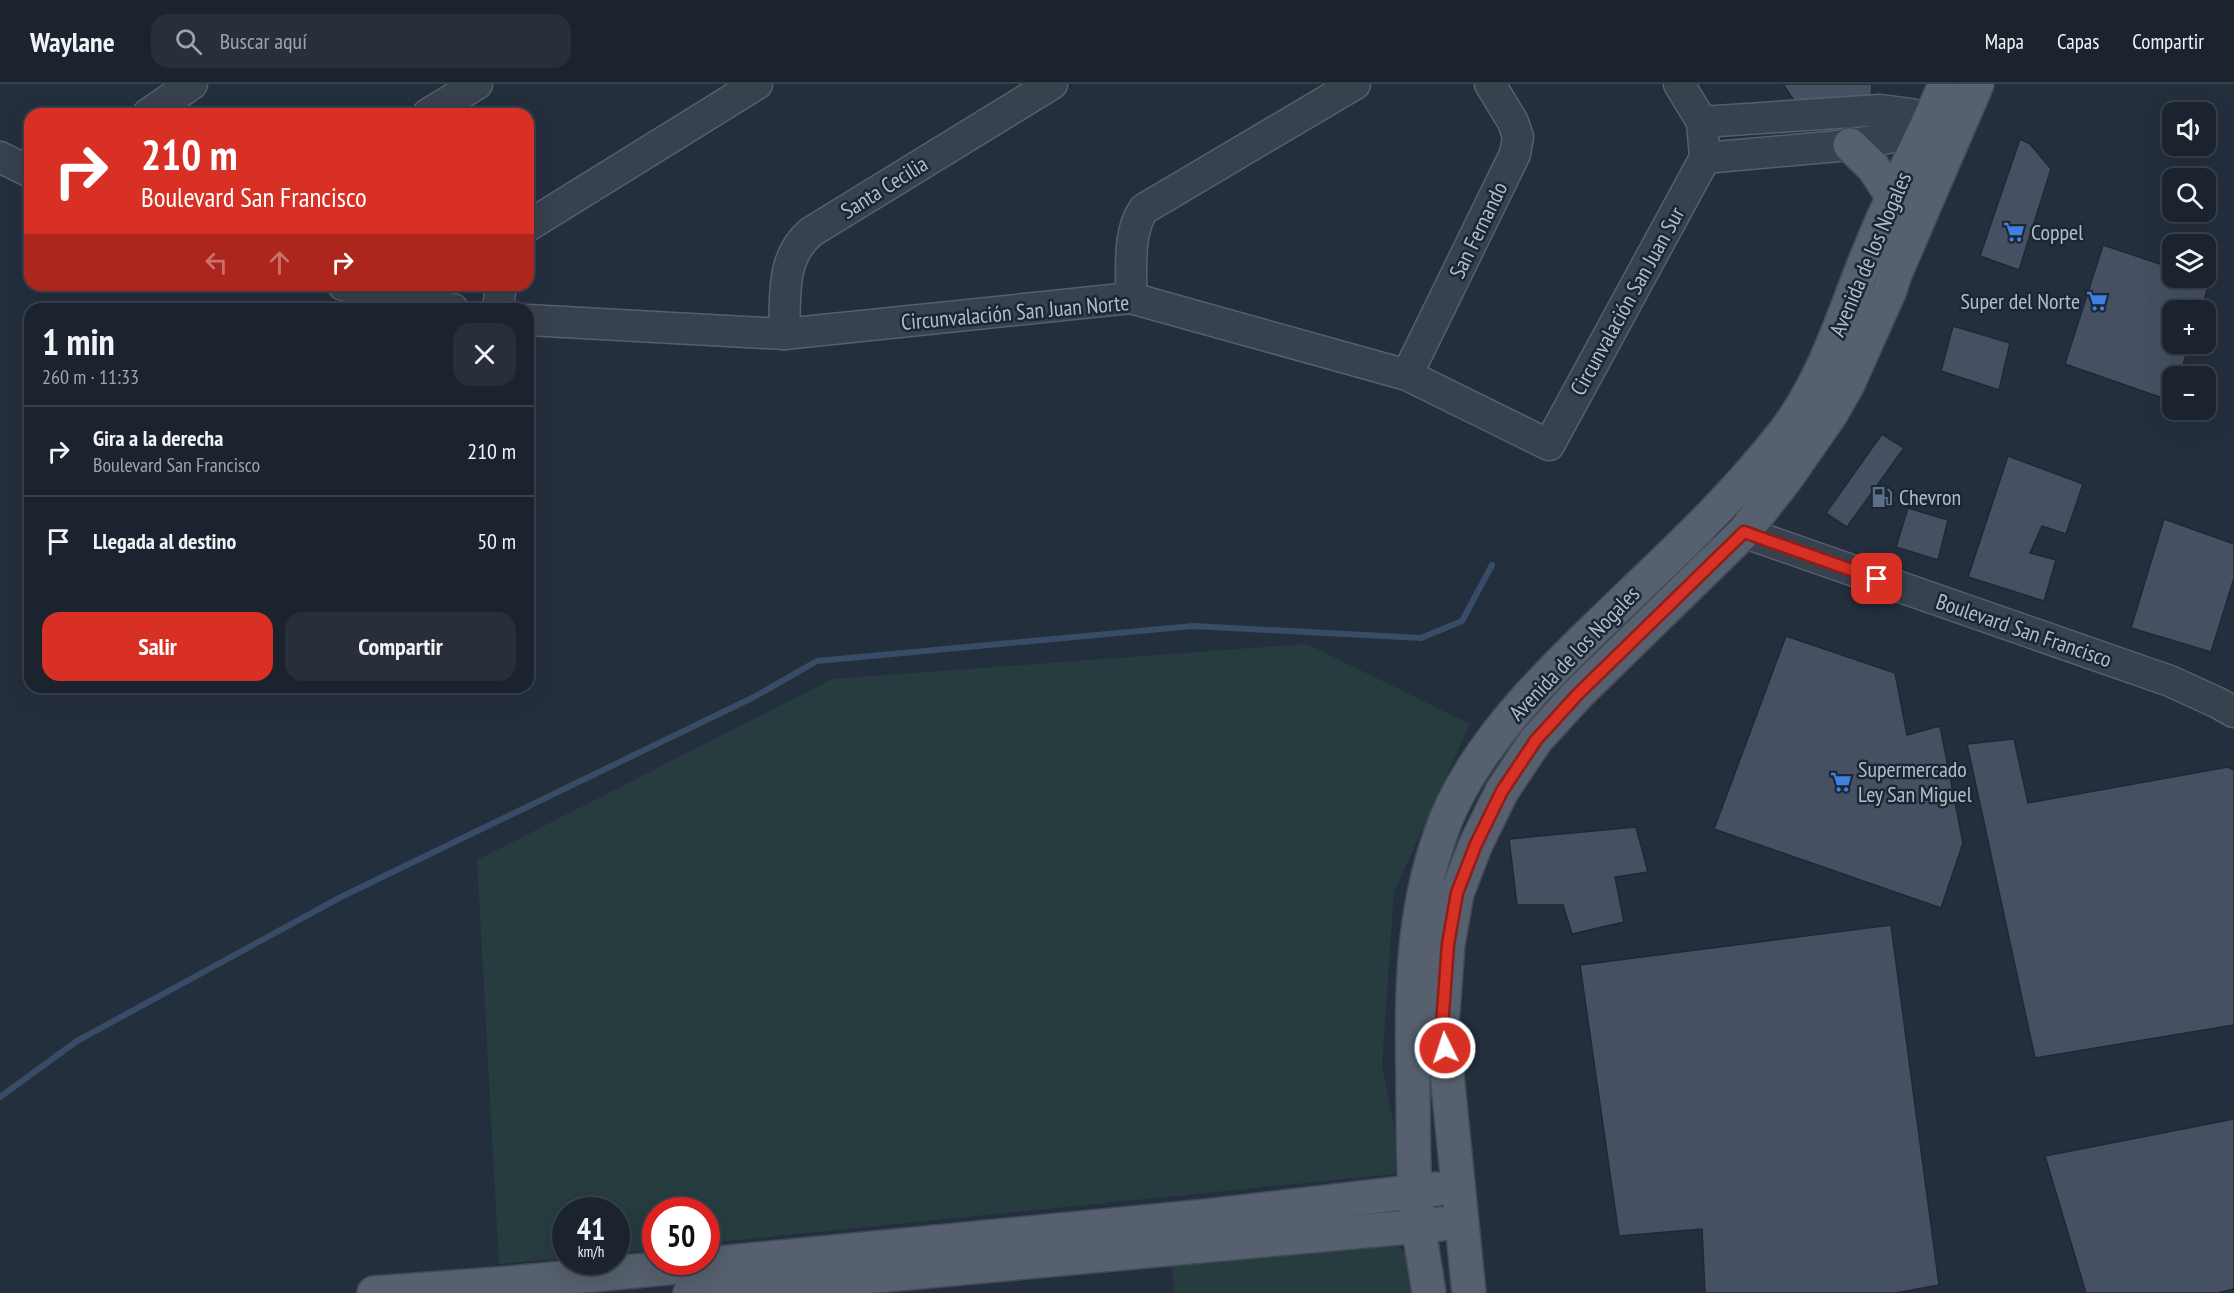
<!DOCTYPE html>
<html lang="es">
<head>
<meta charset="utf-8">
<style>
  :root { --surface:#1b232e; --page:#282f3a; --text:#f1f3f6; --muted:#a0a4aa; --line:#39404a; --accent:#d93025 }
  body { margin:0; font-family:"PT Sans Narrow",sans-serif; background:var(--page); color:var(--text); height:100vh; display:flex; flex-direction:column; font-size:22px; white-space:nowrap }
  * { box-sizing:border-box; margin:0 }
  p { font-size:20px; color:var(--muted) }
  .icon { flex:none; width:33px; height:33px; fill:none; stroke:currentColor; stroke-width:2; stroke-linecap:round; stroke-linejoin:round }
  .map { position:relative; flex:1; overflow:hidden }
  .details { position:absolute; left:24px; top:219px; width:510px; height:390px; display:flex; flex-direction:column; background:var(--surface); border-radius:18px; box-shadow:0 6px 24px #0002,0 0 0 2px var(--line) }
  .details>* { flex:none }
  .guide { position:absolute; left:24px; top:24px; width:510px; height:183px; border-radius:18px; box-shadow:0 6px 24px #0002,0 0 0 2px var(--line); background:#d93025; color:#fff; overflow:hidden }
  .tools { position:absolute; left:2162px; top:18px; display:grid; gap:12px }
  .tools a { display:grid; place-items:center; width:54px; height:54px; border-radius:12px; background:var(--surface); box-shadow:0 6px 24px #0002,0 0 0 2px var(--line); font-size:30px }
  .speed { position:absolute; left:552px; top:1113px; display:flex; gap:12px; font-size:30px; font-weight:700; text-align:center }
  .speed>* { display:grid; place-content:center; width:78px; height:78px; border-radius:50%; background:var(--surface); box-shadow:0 6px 24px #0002,0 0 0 2px var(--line); line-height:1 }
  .speed small { font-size:15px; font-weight:400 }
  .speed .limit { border:9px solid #d22; background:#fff; color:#111 }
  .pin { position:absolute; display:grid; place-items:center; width:51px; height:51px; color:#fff; margin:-26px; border-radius:12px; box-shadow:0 3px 9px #0006 }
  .me { position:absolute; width:66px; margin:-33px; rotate:356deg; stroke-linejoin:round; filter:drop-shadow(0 0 4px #0008) }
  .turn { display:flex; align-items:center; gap:21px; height:126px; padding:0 18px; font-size:27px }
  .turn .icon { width:78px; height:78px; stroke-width:2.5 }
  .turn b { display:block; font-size:42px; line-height:51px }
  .lanes { display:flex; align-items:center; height:57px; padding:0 18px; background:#0003; justify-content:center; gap:30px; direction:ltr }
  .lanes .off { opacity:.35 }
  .round { display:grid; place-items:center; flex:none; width:63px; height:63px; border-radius:18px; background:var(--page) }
  .head { display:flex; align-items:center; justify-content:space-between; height:102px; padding:0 18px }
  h1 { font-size:36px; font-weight:800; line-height:45px }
  .action { display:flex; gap:12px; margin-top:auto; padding:12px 18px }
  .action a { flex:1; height:69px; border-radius:18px; background:var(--accent); color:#fff; font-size:24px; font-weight:800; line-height:69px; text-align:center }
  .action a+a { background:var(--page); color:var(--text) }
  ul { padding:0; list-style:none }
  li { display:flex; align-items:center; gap:18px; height:90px; padding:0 18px; border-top:2px solid var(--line) }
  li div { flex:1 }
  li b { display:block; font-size:22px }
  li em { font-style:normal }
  header { display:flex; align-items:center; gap:36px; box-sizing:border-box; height:84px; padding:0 30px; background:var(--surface); border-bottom:2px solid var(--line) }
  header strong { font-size:28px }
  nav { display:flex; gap:33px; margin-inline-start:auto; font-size:21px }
  .search { width:420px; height:54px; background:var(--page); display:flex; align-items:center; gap:15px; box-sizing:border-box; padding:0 21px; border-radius:18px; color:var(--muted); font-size:22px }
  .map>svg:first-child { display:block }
</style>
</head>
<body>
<header>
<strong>Waylane</strong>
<div class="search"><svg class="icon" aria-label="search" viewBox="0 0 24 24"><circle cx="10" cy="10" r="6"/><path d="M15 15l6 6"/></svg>Buscar aquí</div>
<nav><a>Mapa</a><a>Capas</a><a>Compartir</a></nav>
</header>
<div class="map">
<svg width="2234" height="1209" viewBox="0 0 2234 1209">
  <rect width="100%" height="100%" fill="#242f3e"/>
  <g fill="#263c3f">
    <path d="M1307,560L1470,640L1394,808L1382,981L1396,1054L1395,1090L707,1159L706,1126H656L655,1165L617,1169L616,1126H566L565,1174L499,1180L477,776L832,595Z"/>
    <path d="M1392,1158L1409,1171L1416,1209H1174L1172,1181Z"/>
  </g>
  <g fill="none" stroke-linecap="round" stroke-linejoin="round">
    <path stroke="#394c67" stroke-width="6" d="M0,1013L77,957L341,813L754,613L817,577L1193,542L1421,554L1462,537L1492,481"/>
  </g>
  <g fill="#455162" stroke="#1f2835" stroke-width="1.5">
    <path d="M1783,0H1872L1871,20L1800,26Z"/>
    <path d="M2020,55L2030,60L2051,85L2019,186L1980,172Z"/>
    <path d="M2103,161L2172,184V194H2205V184L2213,186L2201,226H2172V260H2190L2179,292H2172L2171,317L2065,280Z"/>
    <path d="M1953,242L2010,259L1999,306L1941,287Z"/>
    <path d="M1882,350L1904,364L1847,443L1826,429Z"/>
    <path d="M2008,372L2083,400L2066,450L2042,442L2030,469L2056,476L2044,517L1968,493Z"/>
    <path d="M1908,424L1948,436L1938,476L1896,463Z"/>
    <path d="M2164,435L2234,460V494L2211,568L2131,544Z"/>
    <path d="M1786,552L1895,589L1907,651L1940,642L1963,759L1941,824L1714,745Z"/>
    <path d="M2014,655L2028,719L2228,683L2234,686V941L2035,974L1967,660Z"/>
    <path d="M1636,743L1648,788L1615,793L1624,838L1572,850L1563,821H1517L1509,755Z"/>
    <path d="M1891,841L1939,1201L1896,1209H1705L1702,1145L1619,1152L1580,881Z"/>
    <path d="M2234,1035V1205L2218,1209H2086L2045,1072Z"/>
  </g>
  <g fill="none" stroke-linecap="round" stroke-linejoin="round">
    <defs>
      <g id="minor">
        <path d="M148,30L192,0"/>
        <path d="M428,30L477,0"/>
        <path d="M1702,38L1880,26L1911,30L1929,39"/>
        <path d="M0,73L30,88"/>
        <path d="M1705,74L1850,61L1909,50L1929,39"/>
        <path d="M528,142L757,0"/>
        <path d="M343,201L453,225"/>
        <path d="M1131,214C1132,186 1127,148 1144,125L1355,0"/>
        <path d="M498,225L501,201"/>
        <path d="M528,236L784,250L1131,214L1407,291L1549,361L1705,74L1702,38L1679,0"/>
        <path d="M784,250C786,213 780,174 811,148L1052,0"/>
        <path d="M1407,291L1515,70L1518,53L1513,38L1490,0"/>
        <path d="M1708,436L2170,597L2218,619L2234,628"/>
      </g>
      <g id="major">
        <path d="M1850,61L1873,83L1892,112"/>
        <path d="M374,1209L511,1199L1207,1132L1437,1105"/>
        <path d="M690,1209L1441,1140"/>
        <path d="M1429,1209C1424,1175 1417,1141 1415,1106C1413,1069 1413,1032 1413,995C1411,911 1412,829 1441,749C1459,695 1502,640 1540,600C1621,514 1714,440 1786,346C1828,290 1846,221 1873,158C1895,104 1923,54 1945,0"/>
        <path d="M1469,1209L1442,941L1448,860L1457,809L1476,760L1502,707L1536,656L1578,610L1744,448L1785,396L1831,330L1848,300L1890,206L1895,190L1977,0"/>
      </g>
    </defs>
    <use href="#minor" stroke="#565f6c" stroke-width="33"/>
    <use href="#major" stroke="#414a57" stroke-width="36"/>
    <use href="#minor" stroke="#38414e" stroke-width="30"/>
    <use href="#major" stroke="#56606e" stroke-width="33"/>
  </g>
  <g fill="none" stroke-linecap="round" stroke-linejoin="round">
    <defs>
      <path id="route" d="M1445,964L1442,942L1448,860L1457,809L1476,760L1502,707L1536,656L1578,610L1744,448L1877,495"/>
    </defs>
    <use href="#route" stroke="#8d1f18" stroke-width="15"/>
    <use href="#route" stroke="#d93025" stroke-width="10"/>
  </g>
  <defs>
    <symbol id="supermarket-bare" viewBox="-9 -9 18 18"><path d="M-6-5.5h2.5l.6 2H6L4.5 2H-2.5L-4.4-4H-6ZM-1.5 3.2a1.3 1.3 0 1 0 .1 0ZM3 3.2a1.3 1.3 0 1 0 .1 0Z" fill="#3f7fe0" stroke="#1d2633" stroke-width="2.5" paint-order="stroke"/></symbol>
    <symbol id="fuel-bare" viewBox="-9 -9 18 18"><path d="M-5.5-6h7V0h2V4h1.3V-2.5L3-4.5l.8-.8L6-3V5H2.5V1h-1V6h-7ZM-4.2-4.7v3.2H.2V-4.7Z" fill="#5c6f8a" stroke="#1d2633" stroke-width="2.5" paint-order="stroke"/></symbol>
  </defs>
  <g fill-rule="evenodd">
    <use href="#supermarket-bare" x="1999" y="133" width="30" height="30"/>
    <use href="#supermarket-bare" x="2082" y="202" width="30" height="30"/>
    <use href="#fuel-bare" x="1867" y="398" width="30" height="30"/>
    <use href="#supermarket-bare" x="1826" y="683" width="30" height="30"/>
  </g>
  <g text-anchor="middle" stroke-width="5" stroke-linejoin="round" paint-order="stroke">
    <g font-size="22" fill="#b4bcc9" stroke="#1d2633">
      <text transform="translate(884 103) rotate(-32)" y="8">Santa Cecilia</text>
      <text transform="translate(1478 146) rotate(-64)" y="8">San Fernando</text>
      <text transform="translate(1870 170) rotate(-67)" y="8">Avenida de los Nogales</text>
      <text transform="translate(1627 217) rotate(-61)" y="8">Circunvalación San Juan Sur</text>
      <text transform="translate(1015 228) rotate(-5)" y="8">Circunvalación San Juan Norte</text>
      <text transform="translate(2024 546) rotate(19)" y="8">Boulevard San Francisco</text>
      <text transform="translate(1574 569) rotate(-46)" y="8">Avenida de los Nogales</text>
    </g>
    <g font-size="22" fill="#b4bcc9" stroke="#1d2633" text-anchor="start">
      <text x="2031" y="156">Coppel</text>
      <text x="2080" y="225" text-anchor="end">Super del Norte</text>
      <text x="1899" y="421">Chevron</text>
      <text x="1858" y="693">Supermercado<tspan x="1858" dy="25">Ley San Miguel</tspan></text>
    </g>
  </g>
</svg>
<div class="tools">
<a><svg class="icon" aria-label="sound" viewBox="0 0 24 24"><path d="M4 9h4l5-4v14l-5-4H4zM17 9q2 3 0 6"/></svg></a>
<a><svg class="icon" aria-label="search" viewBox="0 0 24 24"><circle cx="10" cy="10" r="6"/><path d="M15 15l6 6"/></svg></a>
<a><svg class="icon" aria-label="layers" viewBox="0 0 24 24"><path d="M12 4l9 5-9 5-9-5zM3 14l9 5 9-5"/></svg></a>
<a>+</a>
<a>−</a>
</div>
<div class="speed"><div>41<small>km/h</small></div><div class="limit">50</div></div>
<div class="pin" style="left:1877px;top:495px;background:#d93025"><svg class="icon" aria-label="arrive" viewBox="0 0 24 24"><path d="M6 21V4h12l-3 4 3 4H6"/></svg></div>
<svg class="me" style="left:1445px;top:964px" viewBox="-20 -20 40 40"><circle r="17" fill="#d93025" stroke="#fff" stroke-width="3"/><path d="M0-11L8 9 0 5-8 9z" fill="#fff"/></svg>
<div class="guide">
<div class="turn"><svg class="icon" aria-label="right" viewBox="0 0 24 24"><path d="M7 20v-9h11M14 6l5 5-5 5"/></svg><div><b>210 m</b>Boulevard San Francisco</div></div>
<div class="lanes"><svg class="icon off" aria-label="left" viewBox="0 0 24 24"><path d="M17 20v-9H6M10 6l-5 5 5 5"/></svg><svg class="icon off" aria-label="ahead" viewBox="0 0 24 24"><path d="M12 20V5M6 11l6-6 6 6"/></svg><svg class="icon" aria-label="right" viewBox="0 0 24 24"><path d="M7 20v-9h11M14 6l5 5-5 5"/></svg></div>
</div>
<section class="details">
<div class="head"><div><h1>1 min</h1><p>260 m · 11:33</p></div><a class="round"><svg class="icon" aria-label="close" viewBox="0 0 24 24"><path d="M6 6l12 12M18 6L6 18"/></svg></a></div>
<ul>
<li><svg class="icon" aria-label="right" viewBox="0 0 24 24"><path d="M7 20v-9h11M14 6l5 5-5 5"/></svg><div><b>Gira a la derecha</b><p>Boulevard San Francisco</p></div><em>210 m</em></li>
<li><svg class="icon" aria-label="arrive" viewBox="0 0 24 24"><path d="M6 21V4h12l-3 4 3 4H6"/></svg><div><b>Llegada al destino</b></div><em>50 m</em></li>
</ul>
<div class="action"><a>Salir</a><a>Compartir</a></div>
</section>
</div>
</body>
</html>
